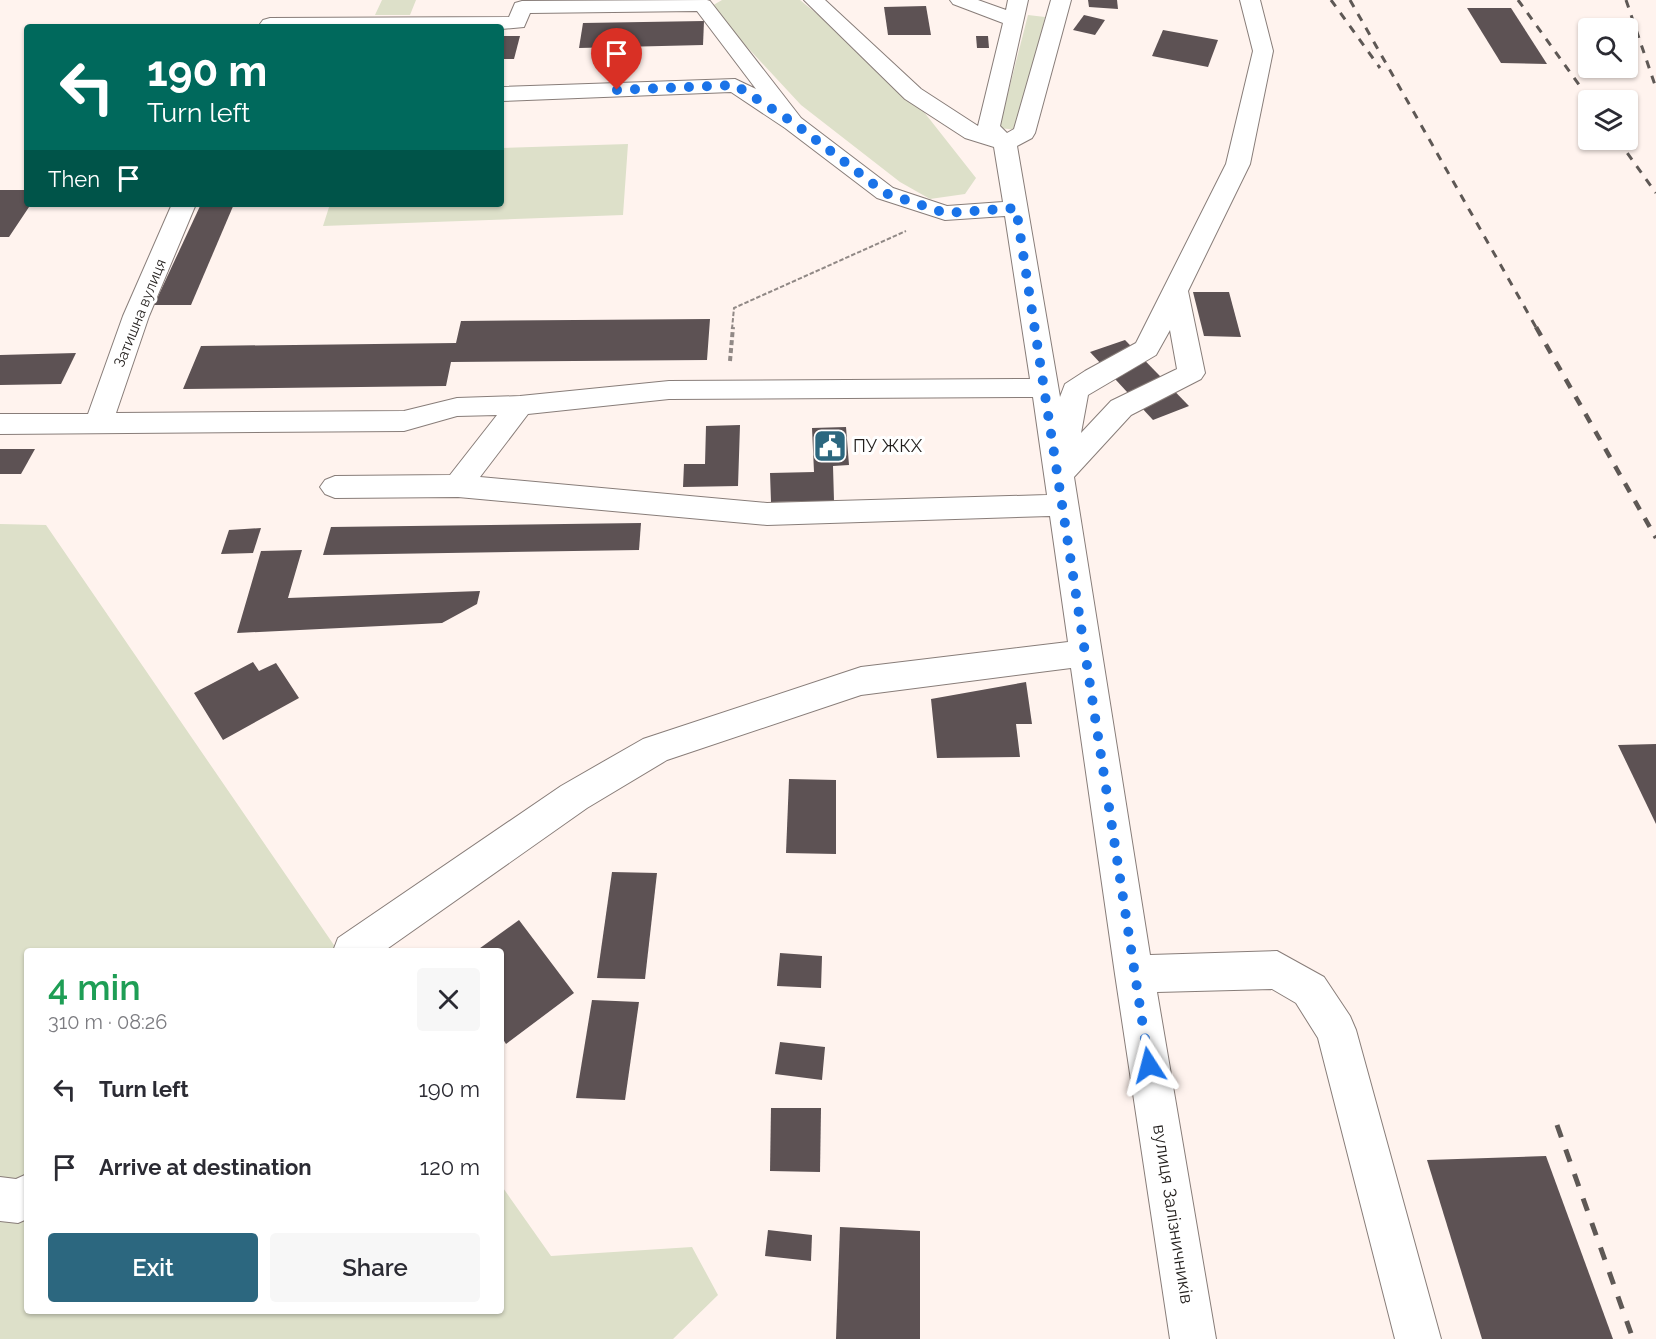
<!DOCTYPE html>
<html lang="en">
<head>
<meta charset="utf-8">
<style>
  :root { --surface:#fff; --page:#f7f7f7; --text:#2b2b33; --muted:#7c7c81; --accent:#2c677f }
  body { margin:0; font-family:Raleway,sans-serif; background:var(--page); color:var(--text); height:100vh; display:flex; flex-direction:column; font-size:22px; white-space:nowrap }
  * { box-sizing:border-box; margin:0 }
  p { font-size:20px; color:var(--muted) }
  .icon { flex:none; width:33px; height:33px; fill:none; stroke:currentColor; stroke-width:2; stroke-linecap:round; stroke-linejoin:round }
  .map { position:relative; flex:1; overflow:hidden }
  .details { position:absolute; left:24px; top:948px; width:480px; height:366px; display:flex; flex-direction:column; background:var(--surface); border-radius:6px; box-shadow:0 2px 4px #0004 }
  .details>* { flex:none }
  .hud { position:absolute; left:24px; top:24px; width:480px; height:183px; border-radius:6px; box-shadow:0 2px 4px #0004; background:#00695c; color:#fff; overflow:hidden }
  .buttons { position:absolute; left:1578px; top:18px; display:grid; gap:12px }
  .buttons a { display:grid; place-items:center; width:60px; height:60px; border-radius:6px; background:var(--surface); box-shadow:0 2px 4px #0004; font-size:30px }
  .pin { position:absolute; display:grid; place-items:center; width:51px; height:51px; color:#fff; margin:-62px -26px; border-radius:50% 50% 50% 0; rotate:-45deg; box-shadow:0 0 6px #0007 }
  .pin .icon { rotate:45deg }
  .me { position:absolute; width:66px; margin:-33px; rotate:351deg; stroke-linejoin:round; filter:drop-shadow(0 0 4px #0008) }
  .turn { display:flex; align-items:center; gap:21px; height:126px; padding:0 24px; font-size:27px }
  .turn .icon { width:78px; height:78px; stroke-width:2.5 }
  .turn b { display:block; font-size:42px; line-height:51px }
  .then { display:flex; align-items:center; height:57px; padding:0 24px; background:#0003; gap:12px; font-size:22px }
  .round { display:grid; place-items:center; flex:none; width:63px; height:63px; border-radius:6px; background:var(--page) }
  .headline { display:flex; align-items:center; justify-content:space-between; height:102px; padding:0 24px }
  h1 { font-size:36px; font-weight:600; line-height:45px; color:#1e9e55 }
  .action { display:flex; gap:12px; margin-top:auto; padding:12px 24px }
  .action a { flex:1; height:69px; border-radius:6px; background:var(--accent); color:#fff; font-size:24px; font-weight:600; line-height:69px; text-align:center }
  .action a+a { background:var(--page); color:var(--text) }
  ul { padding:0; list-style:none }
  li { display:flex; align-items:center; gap:18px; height:78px; padding:0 24px }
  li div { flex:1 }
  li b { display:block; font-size:22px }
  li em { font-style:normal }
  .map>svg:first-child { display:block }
</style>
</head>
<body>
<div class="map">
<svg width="1656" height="1339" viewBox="0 0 1656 1339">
  <rect width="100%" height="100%" fill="#fff3ee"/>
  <g fill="#dde0c9">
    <path d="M382,0H416L410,15H375Z"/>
    <path d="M722,0H800L822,18L895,90L924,112L976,178L965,194L930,199L900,182L801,105L710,7Z"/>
    <path d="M1028,15L1045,17L1018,130L999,128Z"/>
    <path d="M628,144L623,215L323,226L330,204H501V148Z"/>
    <path d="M0,524L46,525L338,951H27V1311H501V1185L551,1256L692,1247L718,1295L673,1339H0Z"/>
  </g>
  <g fill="#5d5254">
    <path d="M1088,0H1117L1118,9L1089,7Z"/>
    <path d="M926,6L931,35H888L884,7Z"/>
    <path d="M1467,8H1511L1547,64L1501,63Z"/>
    <path d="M1084,15L1105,20L1095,35L1073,30Z"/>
    <path d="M704,21L703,45L579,48L583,23Z"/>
    <path d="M1163,30L1218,40L1208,67L1152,56Z"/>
    <path d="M501,36H520L514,59H501Z"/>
    <path d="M976,36H988L989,48H977Z"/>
    <path d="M0,190H27V204H31L9,237H0Z"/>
    <path d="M201,204H234L191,305H154Z"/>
    <path d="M1193,292H1229L1241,337L1204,336Z"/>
    <path d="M710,319L707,360L451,362L446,386L183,389L201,346L456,343L461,321Z"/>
    <path d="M1125,340L1189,406L1153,420L1090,352Z"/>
    <path d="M76,353L61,384L0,385V355Z"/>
    <path d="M740,425L738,486L683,487L684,464H705L706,426Z"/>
    <path d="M846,427L849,465L833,466L834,501L771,502L770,473L814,472L812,428Z"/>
    <path d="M0,449H35L21,474H0Z"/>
    <path d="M641,523L639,550L323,555L331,527Z"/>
    <path d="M261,528L253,553L221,554L229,530Z"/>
    <path d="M302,550L288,598L480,591L477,604L442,623L237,633L261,551Z"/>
    <path d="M253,662L259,671L276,663L299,698L223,740L194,693Z"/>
    <path d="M1026,682L1032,724H1016L1020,757L937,758L931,699Z"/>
    <path d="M1656,744V824L1618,745Z"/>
    <path d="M789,779L836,780V854L786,853Z"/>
    <path d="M612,872L657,873L645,979L597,978Z"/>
    <path d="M519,920L574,993L506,1044L501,1036V951H476Z"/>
    <path d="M780,953L822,956L821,988L777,986Z"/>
    <path d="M592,1000L639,1002L625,1100L576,1098Z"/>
    <path d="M780,1042L825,1047L822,1080L775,1074Z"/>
    <path d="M771,1108H821L820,1172L770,1171Z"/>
    <path d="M1546,1156L1613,1339H1482L1427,1160Z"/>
    <path d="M840,1227L920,1231V1339H836Z"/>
    <path d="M768,1230L812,1235L811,1261L765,1256Z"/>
  </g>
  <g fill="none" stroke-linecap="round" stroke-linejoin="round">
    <defs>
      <g id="minor">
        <path d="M804,0H825L921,89L978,126L1003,23L953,4L950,0H978L1006,10L1008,0H1028L1000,126L1007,133L1014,129L1051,0H1071L1035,133L1032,138L1017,146L1060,397L1065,384L1085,371L1136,343L1226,164L1253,51L1240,0H1260L1273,51L1250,164L1188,291L1205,373L1201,379L1131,415L1074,477L1150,955L1277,951L1324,977L1350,1016L1356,1030L1441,1339H1395L1318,1038L1296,1003L1272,989L1157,992L1216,1339H1170L1115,974L1071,668L861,695L667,760L587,808L384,951H333L338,938L561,786L643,739L861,667L1068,642L1050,516L767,525L458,497L335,498L325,494L320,487L325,480L335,476L450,475L497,415L457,416L404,431L0,434V414H88L123,316L172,204H196L149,316L116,413L404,411L457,398L520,396L669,381L1030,379L1005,216L945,220L877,198L785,128L731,92L501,101V87L735,79L756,89L697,11L530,13L524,27L501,29V27H262L260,24L263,20L270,18L509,17L515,3L522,1L707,0L710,1L801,118L893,188L947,206L1003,202L994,147L965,138L905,99ZM1170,330L1177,369L1111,401L1081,433L1088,395L1156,355ZM1033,397L1047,495L767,503L480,477L528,414L669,399Z"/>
        <path d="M27,1174V1219L18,1223L0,1221V1177L16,1179Z"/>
      </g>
    </defs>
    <use href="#minor" stroke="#887d79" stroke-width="2"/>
    <path stroke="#918986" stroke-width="2" stroke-dasharray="4.5 2" stroke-linecap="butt" d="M732,329L734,308L906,231"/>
    <path stroke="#918986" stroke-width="4" stroke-dasharray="5 3" stroke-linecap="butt" d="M730,361L733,327"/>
    <use href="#minor" fill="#fff" fill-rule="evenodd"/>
    <g stroke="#5e5855" stroke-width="3" stroke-dasharray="8 8" stroke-linecap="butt">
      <path d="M1331,0L1380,68"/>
      <path d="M1350,0L1537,329"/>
      <path d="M1518,0L1590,100"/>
      <path d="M1626,0L1656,88"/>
      <path d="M1618,140L1656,193"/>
    </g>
    <path stroke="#5e5855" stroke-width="4.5" stroke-dasharray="10 10" stroke-linecap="butt" d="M1536,327L1656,538"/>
    <path stroke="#5e5855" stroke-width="5" stroke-dasharray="13 13" stroke-linecap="butt" d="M1557,1125L1633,1339"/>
  </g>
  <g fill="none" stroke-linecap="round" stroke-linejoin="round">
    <path stroke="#1a73e8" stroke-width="10" stroke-dasharray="0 18" d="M617,90L735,85L794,123L885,193L945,213L1016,208L1149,1065"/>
  </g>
  <defs>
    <symbol id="civic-square" viewBox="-11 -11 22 22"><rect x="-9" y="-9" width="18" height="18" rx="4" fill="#2c677f" stroke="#fff"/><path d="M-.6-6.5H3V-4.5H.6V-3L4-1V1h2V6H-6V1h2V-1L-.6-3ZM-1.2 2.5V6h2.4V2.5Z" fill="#fff"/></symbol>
  </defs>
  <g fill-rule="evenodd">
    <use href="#civic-square" x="811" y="427" width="38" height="38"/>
  </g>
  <g text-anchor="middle" stroke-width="6" stroke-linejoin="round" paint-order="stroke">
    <g font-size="15" fill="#221e1c" stroke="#fff">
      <text transform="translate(140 313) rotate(-68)" y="5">Затишна вулиця</text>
    </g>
    <g font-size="18" fill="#221e1c" stroke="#fff" text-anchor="start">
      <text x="853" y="452">ПУ ЖКХ</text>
    </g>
    <g font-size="18" fill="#221e1c" stroke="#fff">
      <text transform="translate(1173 1214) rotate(81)" y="6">вулиця Залізничників</text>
    </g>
  </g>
</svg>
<div class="buttons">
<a><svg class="icon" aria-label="search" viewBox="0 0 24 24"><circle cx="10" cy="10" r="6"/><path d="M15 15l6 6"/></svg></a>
<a><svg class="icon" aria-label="layers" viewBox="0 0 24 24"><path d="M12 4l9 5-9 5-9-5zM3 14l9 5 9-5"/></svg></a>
</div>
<div class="pin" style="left:617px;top:90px;background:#d93025"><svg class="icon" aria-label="arrive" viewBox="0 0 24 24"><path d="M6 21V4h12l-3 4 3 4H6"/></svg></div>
<svg class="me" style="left:1149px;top:1065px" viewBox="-20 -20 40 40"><path d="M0-17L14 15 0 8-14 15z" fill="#1a73e8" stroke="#fff" stroke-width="4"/></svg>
<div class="hud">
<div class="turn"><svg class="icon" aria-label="left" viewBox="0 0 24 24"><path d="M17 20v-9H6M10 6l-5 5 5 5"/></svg><div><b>190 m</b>Turn left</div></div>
<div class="then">Then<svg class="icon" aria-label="arrive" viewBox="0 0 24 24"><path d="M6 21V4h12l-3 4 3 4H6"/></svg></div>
</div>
<section class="details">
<div class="headline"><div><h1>4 min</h1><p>310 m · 08:26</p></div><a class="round"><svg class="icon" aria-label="close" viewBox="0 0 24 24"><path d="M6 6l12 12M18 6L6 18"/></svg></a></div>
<ul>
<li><svg class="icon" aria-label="left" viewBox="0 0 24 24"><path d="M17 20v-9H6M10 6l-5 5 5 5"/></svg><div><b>Turn left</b></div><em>190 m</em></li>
<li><svg class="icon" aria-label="arrive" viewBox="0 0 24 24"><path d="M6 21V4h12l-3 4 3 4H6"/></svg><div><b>Arrive at destination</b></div><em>120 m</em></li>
</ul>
<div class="action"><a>Exit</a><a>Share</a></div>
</section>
</div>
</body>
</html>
